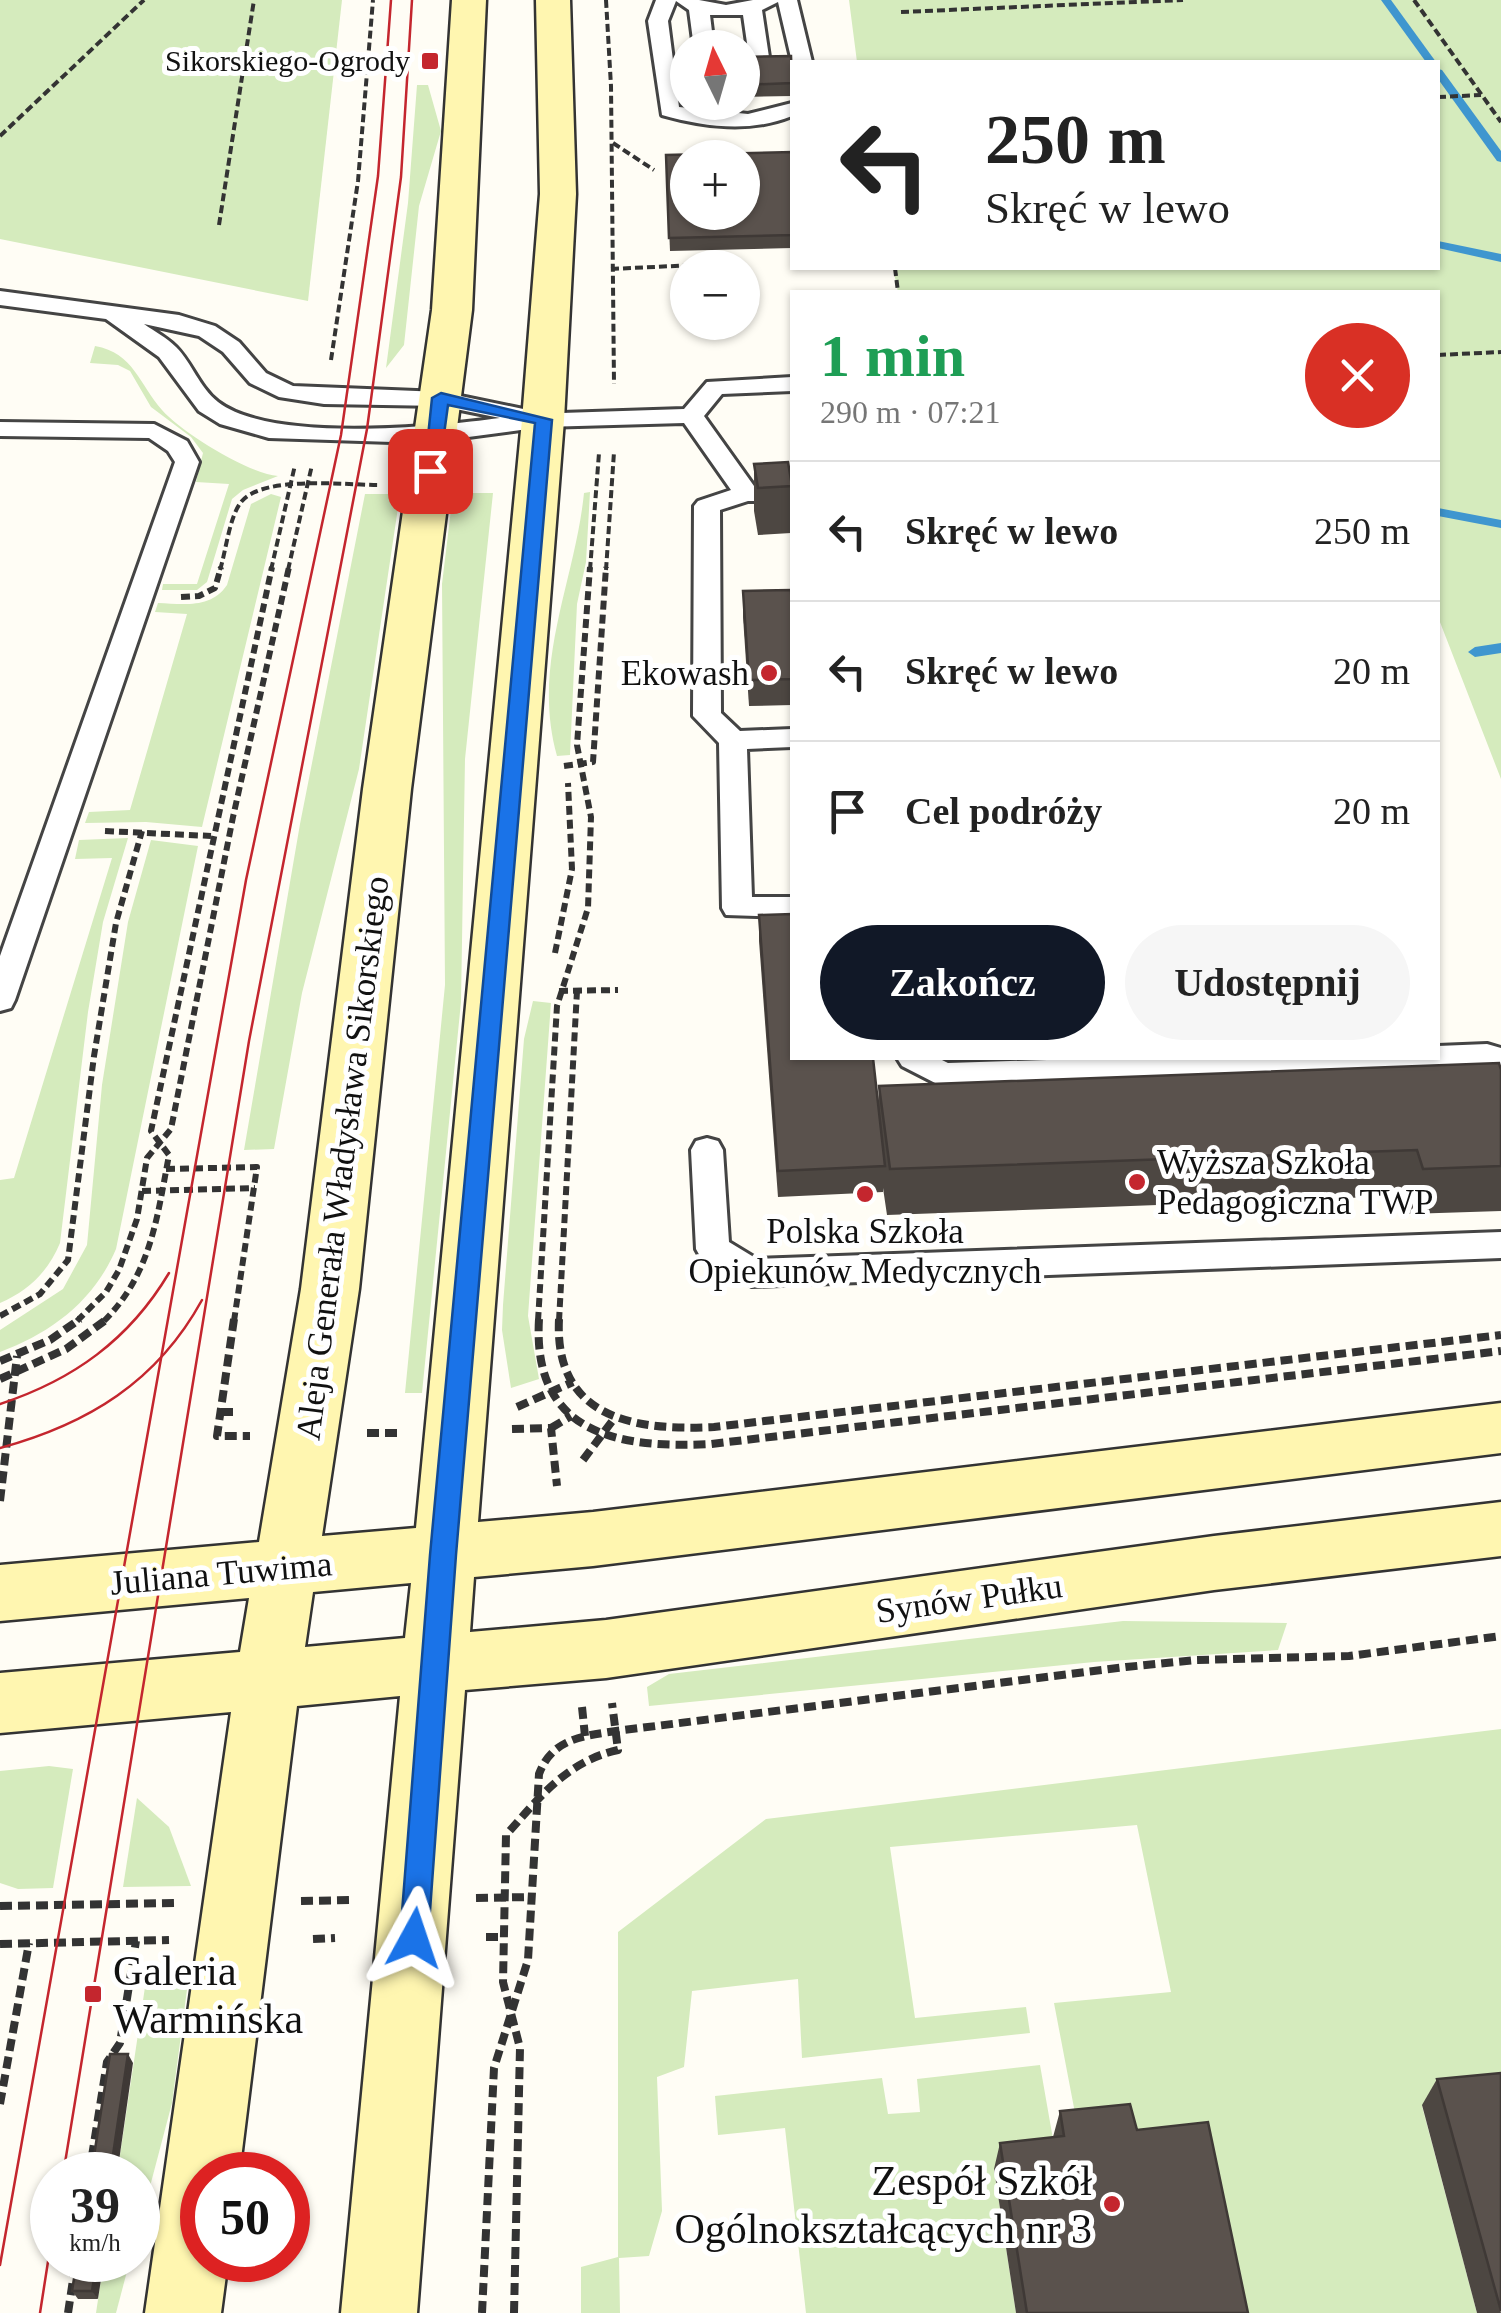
<!DOCTYPE html>
<html lang="pl">
<head>
<meta charset="utf-8">
<style>
  :root { --surface:#fff; --page:#f6f6f6; --text:#222; --muted:#767676; --line:#e0e0e0; --accent:#111827 }
  body { margin:0; font-family:Georgia,serif; background:var(--page); color:var(--text); height:100vh; display:flex; flex-direction:column; font-size:38px; white-space:nowrap }
  * { box-sizing:border-box; margin:0 }
  p { font-size:32px; color:var(--muted) }
  .icon { flex:none; width:55px; height:55px; fill:none; stroke:currentColor; stroke-width:2; stroke-linecap:round; stroke-linejoin:round }
  .map { position:relative; flex:1; overflow:hidden }
  .drawer { position:absolute; left:790px; top:290px; width:650px; height:770px; display:flex; flex-direction:column; background:var(--surface); border-radius:0px; box-shadow:0 2px 8px #0004 }
  .drawer>* { flex:none }
  .guide { position:absolute; left:790px; top:60px; width:650px; height:210px; border-radius:0px; box-shadow:0 2px 8px #0004; background:#fff; color:var(--text); overflow:hidden }
  .needle { width:65px; rotate:355deg }
  .tools { position:absolute; left:670px; top:30px; display:grid; gap:20px }
  .tools a { display:grid; place-items:center; width:90px; height:90px; border-radius:50%; background:var(--surface); box-shadow:0 2px 8px #0004; font-size:50px }
  .speed { position:absolute; left:30px; top:2152px; display:flex; gap:20px; font-size:50px; font-weight:700; text-align:center }
  .speed>* { display:grid; place-content:center; width:130px; height:130px; border-radius:50%; background:var(--surface); box-shadow:0 2px 8px #0004; line-height:1 }
  .speed small { font-size:25px; font-weight:400 }
  .speed .limit { border:15px solid #d22; background:#fff; color:#111 }
  .pin { position:absolute; display:grid; place-items:center; width:85px; height:85px; color:#fff; margin:-42px; border-radius:20px; box-shadow:0 5px 15px #0006 }
  .me { position:absolute; width:110px; margin:-55px; rotate:5deg; stroke-linejoin:round; filter:drop-shadow(0 0 8px #0008) }
  .turn { display:flex; align-items:center; gap:35px; height:210px; padding:0 30px; font-size:45px }
  .turn .icon { width:130px; height:130px; stroke-width:2.5 }
  .turn b { display:block; font-size:70px; line-height:85px }
  .round { display:grid; place-items:center; flex:none; width:105px; height:105px; border-radius:52px; background:var(--page) }
  .summary { display:flex; align-items:center; justify-content:space-between; height:170px; padding:0 30px }
  h1 { font-size:60px; font-weight:600; line-height:75px; color:#1e9e55 }
  .button { display:flex; gap:20px; margin-top:auto; padding:20px 30px }
  .button a { flex:1; height:115px; border-radius:60px; background:var(--accent); color:#fff; font-size:40px; font-weight:600; line-height:115px; text-align:center }
  .button a+a { background:var(--page); color:var(--text) }
  ul { padding:0; list-style:none }
  li { display:flex; align-items:center; gap:30px; height:140px; padding:0 30px; border-top:2px solid var(--line) }
  li div { flex:1 }
  li b { display:block; font-size:38px }
  li em { font-style:normal }
  .map>svg:first-child { display:block }
</style>
</head>
<body>
<div class="map">
<svg width="1501" height="2313" viewBox="0 0 1501 2313">
  <rect width="100%" height="100%" fill="#fffdf5"/>
  <g fill="#d5ebbd">
    <path d="M0,0H342L308,301L0,239Z"/>
    <path d="M849,0H1501V779L1438,617V292H898L893,268H1438V62H857Z"/>
    <path d="M417,85H428L441,131L419,206L404,345L386,368L408,203Z"/>
    <path d="M95,346C134,353 139,384 162,410C181,432 249,474 278,476L243,490L232,499L207,582L197,590H162L163,584H197L229,484L196,482L203,453L191,437L151,407L130,371L118,365L90,363Z"/>
    <path d="M590,492L586,562L577,604L570,755L557,756C531,664 575,582 584,493Z"/>
    <path d="M453,493H493L465,759L461,1002L422,1393H405L445,985L442,584Z"/>
    <path d="M271,494L281,497L202,827L146,822L85,823L89,812L130,810L187,614L155,612L158,603C183,604 211,609 227,585L251,504Z"/>
    <path d="M365,494H399V501L359,769L302,993L274,1149L244,1150L300,824Z"/>
    <path d="M128,838L103,922L88,1012L60,1243C48,1272 28,1291 0,1303V1180L14,1178L112,858L75,859L79,840Z"/>
    <path d="M151,840L198,846L116,1249C94,1301 51,1333 0,1352V1330L63,1289L87,1245L102,1085L128,922Z"/>
    <path d="M533,1001L551,1003L528,1316L539,1379L511,1388L502,1330L503,1305L524,1039Z"/>
    <path d="M1123,1621L1287,1623L1278,1650L1094,1662L649,1706L647,1687L669,1674Z"/>
    <path d="M1501,1729V2098L1422,2106L1477,2313H1231L1079,2134L1054,2003L1171,1992L1137,1825L890,1847L915,2018L1026,2007L1030,2033L802,2058L798,1979L692,1991L684,2067L657,2077L662,2211L649,2256L619,2258L620,2313H581V2267L618,2257V1932L766,1819Z"/>
    <path d="M49,1766L73,1769L53,1888L18,1889L0,1883V1771Z"/>
    <path d="M137,1798L169,1827L191,1886L123,1887Z"/>
    <path d="M148,1967H190L172,2103L138,2232V2175H117Z"/>
    <path d="M1040,2065L1057,2162L994,2169L1016,2313H806L785,2128L718,2135L715,2096L882,2078L888,2114L920,2112L917,2079Z"/>
    <path d="M104,2260H130L116,2313H96Z"/>
  </g>
  <g fill="none" stroke-linecap="round" stroke-linejoin="round">
    <g fill="#3f96cf" fill-rule="evenodd">
      <path d="M1381,0H1391L1436,62H1426Z"/>
      <path d="M1438,69L1442,70L1501,151V162L1497,161L1438,79Z"/>
      <path d="M1438,241L1501,254V262L1438,248Z"/>
      <path d="M1438,508L1501,520V528L1438,516Z"/>
      <path d="M1501,643V653L1475,657L1468,652L1475,647Z"/>
    </g>
    <defs>
      <g id="lane">
        <path d="M656,0H699L726,5L753,0H797L812,62H792L778,2L762,10L769,57L759,63L749,57L743,15H710L714,48H694L689,10L676,1L668,21L679,107L748,114L792,103V116C750,133 705,127 662,115L648,21Z"/>
        <path d="M0,291L179,315L215,326L239,342L266,373L293,386L441,392L528,410L531,414L684,409L707,382L792,377V391L722,394L704,416L754,486L792,487V501H748L720,510L721,713L740,731L792,729V747L747,749L752,897H792V917L726,915L722,908L719,743L693,716L694,506L698,501L731,490L684,423L543,427L423,443L269,438L220,424L199,411L159,357L106,319L0,305ZM144,324L199,336L223,352L250,383L279,397L324,404L441,406L500,418C433,427 272,443 218,402C199,387 192,363 176,347C167,338 154,331 144,324Z"/>
        <path d="M0,422L154,424L187,441L199,462L15,1000L11,1008L0,1011V956L175,462L168,451L149,438L0,436Z"/>
        <path d="M1487,1044L1501,1048V1072L1487,1068L943,1087L902,1066L897,1058H938L948,1063L1109,1058H1438V1046Z"/>
        <path d="M707,1138L718,1141L723,1150L729,1242L757,1259L1501,1232V1258L752,1286L701,1258L696,1249L691,1150L696,1141Z"/>
      </g>
      <path id="secondary" d="M452,0H486L472,310L411,789L359,1289L322,1536L416,1528L522,420L540,194L536,0H570L576,194L564,420L478,1522L593,1512L1501,1403V1453L593,1566L474,1577L470,1632L606,1620L1214,1536L1501,1502V1556L1214,1590L606,1678L465,1690L417,2313H341L400,1696L297,1706L239,2175H202V2260H228L221,2313H145L231,1712L0,1733V1673L240,1652L249,1598L0,1621V1565L259,1542L301,1289L363,789L432,310ZM411,1583L405,1638L305,1647L313,1592Z"/>
    </defs>
    <use href="#lane" stroke="#444" stroke-width="6"/>
    <use href="#secondary" stroke="#333" stroke-width="5"/>
    <g stroke="#333" stroke-width="4" stroke-dasharray="8 4" stroke-linecap="butt">
      <path d="M606,0L611,86L614,384"/>
      <path d="M1414,0L1501,122"/>
      <path d="M901,12L1183,0"/>
      <path d="M1438,97L1481,95"/>
      <path d="M0,136L144,0"/>
      <path d="M613,143L654,170"/>
      <path d="M219,225L254,0"/>
      <path d="M895,268L898,292"/>
      <path d="M611,269L695,265"/>
      <path d="M1438,355L1501,352"/>
      <path d="M331,360L358,181L373,0"/>
      <path d="M220,570C226,551 229,518 241,502C262,475 347,485 378,485"/>
      <path d="M271,570L295,465"/>
      <path d="M288,570L312,465"/>
      <path d="M590,570L599,453"/>
      <path d="M606,570L614,452"/>
    </g>
    <g stroke="#333" stroke-width="6" stroke-dasharray="9 5" stroke-linecap="butt">
      <path d="M181,597L199,596L215,588L221,567"/>
      <path d="M564,766L593,762L606,567"/>
      <path d="M105,831L211,836"/>
      <path d="M555,953L572,869L568,783"/>
      <path d="M559,991L618,990"/>
      <path d="M166,1169L257,1167L234,1321"/>
      <path d="M142,1191L255,1188"/>
      <path d="M0,1316L40,1294L68,1260L94,1056L116,923L142,831"/>
      <path d="M77,1321L106,1292L119,1270L137,1219L147,1158L171,1129L233,817L289,567"/>
      <path d="M104,1321C151,1274 157,1218 169,1155L151,1131L272,567"/>
      <path d="M538,1321L557,1006L588,908L591,817L577,745L590,567"/>
      <path d="M559,1321L577,991"/>
    </g>
    <g stroke="#333" stroke-width="8" stroke-dasharray="12 6" stroke-linecap="butt">
      <path d="M234,1319L217,1436H250"/>
      <path d="M539,1319C532,1434 618,1449 711,1444L1501,1351"/>
      <path d="M559,1319C554,1419 635,1431 714,1427L1501,1335"/>
      <path d="M0,1361L50,1340L80,1319"/>
      <path d="M0,1379L66,1349L107,1319"/>
      <path d="M517,1407L573,1382"/>
      <path d="M221,1412H236"/>
      <path d="M551,1428L571,1416"/>
      <path d="M512,1429L551,1428L557,1486"/>
      <path d="M367,1433H400"/>
      <path d="M583,1460L613,1420"/>
      <path d="M0,1501L17,1356"/>
      <path d="M582,1707L585,1736"/>
      <path d="M476,1898L532,1897"/>
      <path d="M301,1901L354,1900"/>
      <path d="M0,1906L174,1903"/>
      <path d="M486,1937H503"/>
      <path d="M313,1939L335,1938"/>
      <path d="M0,1944L169,1940"/>
      <path d="M0,2104L29,1943"/>
      <path d="M89,2175L107,2062L120,2043L136,1941"/>
      <path d="M68,2313L76,2260"/>
      <path d="M482,2313L494,2068L528,1960L539,1774C552,1739 582,1736 616,1731L1126,1667L1196,1660L1349,1656L1501,1636"/>
      <path d="M514,2313L520,2048L503,1982L506,1835C539,1798 567,1761 618,1750L612,1703"/>
    </g>
    <use href="#lane" fill="#fff" fill-rule="evenodd"/>
    <use href="#secondary" fill="#fff6b0" fill-rule="evenodd"/>
    <g stroke="#c4262e" stroke-width="2.5">
      <path d="M0,1404C73,1380 129,1340 169,1273"/>
      <path d="M0,1448C88,1424 157,1382 202,1300"/>
      <path d="M63,2175L249,1041L367,429L401,177L412,0"/>
      <path d="M0,2265L246,880L341,435L378,176L391,0"/>
      <path d="M40,2313L52,2236"/>
    </g>
  </g>
  <g fill="#4d4742">
    <path d="M742,57L792,63V96L742,97Z"/>
    <path d="M680,59H688V99H683Z"/>
    <path d="M792,152V248L670,251L666,155Z"/>
    <path d="M754,464L792,486L791,533L758,535L754,511Z"/>
    <path d="M743,591L792,610V705L749,706L743,617Z"/>
    <path d="M759,915L878,1106L879,1086L1501,1070V1211L1408,1214L1402,1196L887,1215L883,1188V1192L778,1197L759,941Z"/>
    <path d="M1437,2079L1501,2313H1477L1422,2105Z"/>
    <path d="M1060,2111L1137,2130L1248,2313H1016L994,2169L1000,2143L1053,2137Z"/>
    <path d="M77,2260L98,2299H78L72,2291Z"/>
  </g>
  <g fill="#3f3936">
    <path d="M128,2054L133,2063L117,2175H110Z"/>
    <path d="M97,2260H104L98,2299L92,2291Z"/>
  </g>
  <g fill="#5a524d" stroke="#3f3936" stroke-width="2.5" fill-rule="evenodd">
    <path d="M791,56L792,83L742,85V57Z"/>
    <path d="M680,59H688V86H683Z"/>
    <path d="M792,152V235L669,238L666,155ZM688,158H742V212H688Z"/>
    <path d="M788,462L792,486L758,488L754,464Z"/>
    <path d="M791,590L792,610V679L749,680L743,591Z"/>
    <path d="M792,914V1058H873L885,1166L778,1171L759,915Z"/>
    <path d="M1499,1063L1501,1070V1166L1423,1169L1417,1150L890,1169L879,1086Z"/>
    <path d="M110,2054H128L110,2175H91Z"/>
    <path d="M1501,2073V2311L1437,2079Z"/>
    <path d="M1130,2104L1137,2130L1208,2122L1248,2313H1027L1000,2143L1064,2136L1060,2111Z"/>
    <path d="M77,2260H97L92,2291H72Z"/>
  </g>
  <path fill="#1a73e8" stroke="#114b97" stroke-width="2.5" d="M441,393L552,420L456,1555L428,1938L424,1948L414,1952L404,1948L400,1938L430,1555L535,423L448,405L439,471L424,475L432,398Z"/>
  <g fill="#c4262e" stroke="#fff" stroke-width="4">
    <rect x="420" y="51" width="20" height="20" rx="5"/>
    <circle cx="769" cy="673" r="10"/>
    <circle cx="1137" cy="1182" r="10"/>
    <circle cx="865" cy="1194" r="10"/>
    <rect x="83" y="1984" width="20" height="20" rx="5"/>
    <circle cx="1112" cy="2204" r="10"/>
  </g>
  <g text-anchor="middle" stroke-width="10" stroke-linejoin="round" paint-order="stroke">
    <g font-size="30" fill="#111" stroke="#fff" text-anchor="end">
      <text x="410" y="71">Sikorskiego-Ogrody</text>
    </g>
    <g font-size="35" fill="#111" stroke="#fff" text-anchor="end">
      <text x="749" y="685">Ekowash</text>
      <text x="1157" y="1174" text-anchor="start">Wyższa Szkoła<tspan x="1157" dy="40">Pedagogiczna TWP</tspan></text>
      <text x="865" y="1243" text-anchor="middle">Polska Szkoła<tspan x="865" dy="40">Opiekunów Medycznych</tspan></text>
    </g>
    <g font-size="35" fill="#111" stroke="#fff">
      <text transform="translate(342 1158) rotate(-83)" y="12">Aleja Generała Władysława Sikorskiego</text>
      <text transform="translate(221 1573) rotate(-5)" y="12">Juliana Tuwima</text>
      <text transform="translate(969 1598) rotate(-8)" y="12">Synów Pułku</text>
    </g>
    <g font-size="42" fill="#111" stroke="#fff" text-anchor="start">
      <text x="113" y="1985">Galeria<tspan x="113" dy="48">Warmińska</tspan></text>
      <text x="1092" y="2195" text-anchor="end">Zespół Szkół<tspan x="1092" dy="48">Ogólnokształcących nr 3</tspan></text>
    </g>
  </g>
</svg>
<div class="tools">
<a><svg class="needle" viewBox="-14 -14 28 28"><path d="M0-13l5 13h-10z" fill="#e53935"/><path d="M0 13l5-13h-10z" fill="#767676"/></svg></a>
<a>+</a>
<a>−</a>
</div>
<div class="speed"><div>39<small>km/h</small></div><div class="limit">50</div></div>
<div class="pin" style="left:430px;top:471px;background:#d93025"><svg class="icon" aria-label="arrive" viewBox="0 0 24 24"><path d="M6 21V4h12l-3 4 3 4H6"/></svg></div>
<svg class="me" style="left:414px;top:1938px" viewBox="-20 -20 40 40"><path d="M0-17L14 15 0 8-14 15z" fill="#1a73e8" stroke="#fff" stroke-width="4"/></svg>
<div class="guide">
<div class="turn"><svg class="icon" aria-label="left" viewBox="0 0 24 24"><path d="M17 20v-9H6M10 6l-5 5 5 5"/></svg><div><b>250 m</b>Skręć w lewo</div></div>
</div>
<section class="drawer">
<div class="summary"><div><h1>1 min</h1><p>290 m · 07:21</p></div><a class="round" style="background:#d93025;color:#fff"><svg class="icon" aria-label="close" viewBox="0 0 24 24"><path d="M6 6l12 12M18 6L6 18"/></svg></a></div>
<ul>
<li><svg class="icon" aria-label="left" viewBox="0 0 24 24"><path d="M17 20v-9H6M10 6l-5 5 5 5"/></svg><div><b>Skręć w lewo</b></div><em>250 m</em></li>
<li><svg class="icon" aria-label="left" viewBox="0 0 24 24"><path d="M17 20v-9H6M10 6l-5 5 5 5"/></svg><div><b>Skręć w lewo</b></div><em>20 m</em></li>
<li><svg class="icon" aria-label="arrive" viewBox="0 0 24 24"><path d="M6 21V4h12l-3 4 3 4H6"/></svg><div><b>Cel podróży</b></div><em>20 m</em></li>
</ul>
<div class="button"><a>Zakończ</a><a>Udostępnij</a></div>
</section>
</div>
</body>
</html>
